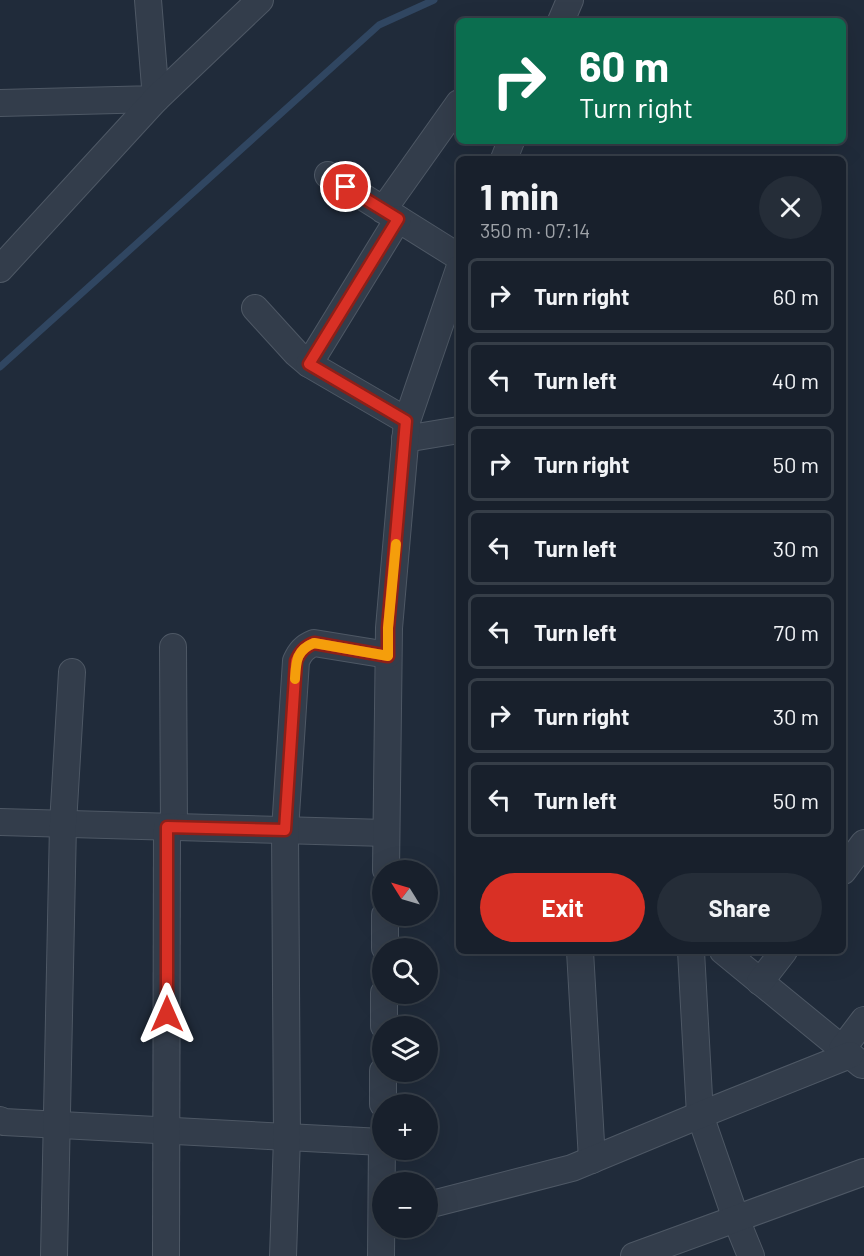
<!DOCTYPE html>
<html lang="en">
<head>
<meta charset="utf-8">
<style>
  :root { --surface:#18202c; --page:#252d38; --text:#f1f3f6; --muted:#9fa3a9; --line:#363e48; --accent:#d93025 }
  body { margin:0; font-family:Barlow,sans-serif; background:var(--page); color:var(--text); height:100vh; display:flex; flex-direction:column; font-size:22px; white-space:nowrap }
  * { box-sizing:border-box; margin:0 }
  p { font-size:20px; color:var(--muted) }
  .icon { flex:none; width:33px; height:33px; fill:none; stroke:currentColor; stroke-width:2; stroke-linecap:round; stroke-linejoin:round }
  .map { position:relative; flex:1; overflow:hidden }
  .sheet { position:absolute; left:456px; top:156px; width:390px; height:798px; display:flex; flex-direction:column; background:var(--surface); border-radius:9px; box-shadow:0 6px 24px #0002,0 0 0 2px var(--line) }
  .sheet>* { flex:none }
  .top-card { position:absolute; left:456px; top:18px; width:390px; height:126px; border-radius:9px; box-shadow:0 6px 24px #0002,0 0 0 2px var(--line); background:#0b6e4f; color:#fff; overflow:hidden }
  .needle { width:39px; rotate:307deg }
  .buttons { position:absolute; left:372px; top:860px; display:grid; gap:12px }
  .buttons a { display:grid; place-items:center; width:66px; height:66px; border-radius:50%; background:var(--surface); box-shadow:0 6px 24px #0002,0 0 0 2px var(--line); font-size:30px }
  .pin { position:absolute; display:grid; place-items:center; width:51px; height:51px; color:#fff; margin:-26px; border:3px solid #fff; border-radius:50%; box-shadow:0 2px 6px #0007 }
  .me { position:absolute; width:66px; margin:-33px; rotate:0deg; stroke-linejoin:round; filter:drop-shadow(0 0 4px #0008) }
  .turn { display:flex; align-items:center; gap:21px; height:126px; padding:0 24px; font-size:27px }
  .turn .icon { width:78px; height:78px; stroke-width:2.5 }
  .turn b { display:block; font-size:42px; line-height:51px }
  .round { display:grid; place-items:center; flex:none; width:63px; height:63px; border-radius:32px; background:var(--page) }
  .head { display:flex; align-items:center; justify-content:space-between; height:102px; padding:0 24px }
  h1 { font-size:36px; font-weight:700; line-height:45px }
  .primary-button { display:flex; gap:12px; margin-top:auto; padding:12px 24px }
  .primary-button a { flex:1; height:69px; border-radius:36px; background:var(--accent); color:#fff; font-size:24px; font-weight:700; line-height:69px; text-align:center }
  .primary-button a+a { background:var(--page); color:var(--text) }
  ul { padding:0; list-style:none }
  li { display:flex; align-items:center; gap:18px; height:75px; margin:0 12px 9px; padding:0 12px; border:3px solid var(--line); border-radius:9px }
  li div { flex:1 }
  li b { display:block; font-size:22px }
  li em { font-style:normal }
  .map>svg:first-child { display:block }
</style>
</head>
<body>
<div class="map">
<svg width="864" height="1256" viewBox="0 0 864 1256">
  <rect width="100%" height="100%" fill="#202b3a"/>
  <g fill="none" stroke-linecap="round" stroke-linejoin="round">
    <path stroke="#304661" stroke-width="7" d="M0,367L379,25L434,0"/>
    <defs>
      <g id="minor">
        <path d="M561,21L570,0"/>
        <path d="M0,103L156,99L148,0"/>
        <path d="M504,159L511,141"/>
        <path d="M328,175L459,257"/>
        <path d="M383,210L459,103"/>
        <path d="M0,269L156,99L260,0"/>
        <path d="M255,308L296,353L309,364L407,421"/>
        <path d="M309,364L398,219"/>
        <path d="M405,439L459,430"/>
        <path d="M173,647L174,828"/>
        <path d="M0,822L386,833"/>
        <path d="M386,870L389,628L407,421L459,269"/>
        <path d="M843,871L864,843"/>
        <path d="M385,948V915"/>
        <path d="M580,951L592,1160"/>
        <path d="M691,951L700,1115L736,1219L751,1256"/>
        <path d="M723,951L862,1065"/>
        <path d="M760,982L784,951"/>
        <path d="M384,1026V993"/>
        <path d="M842,1049L864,1020"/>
        <path d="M383,1104V1071"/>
        <path d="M0,1120L4,1122L382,1142"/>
        <path d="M428,1205L572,1168L700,1115L850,1055"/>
        <path d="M54,1256L63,824L72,672"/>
        <path d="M166,1256L167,827"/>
        <path d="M283,1256L287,1137L285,830L296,661C300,652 304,647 314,643L388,655"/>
        <path d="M381,1256L382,1141"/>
        <path d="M634,1256L864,1172"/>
      </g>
    </defs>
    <use href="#minor" stroke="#4e5865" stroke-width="28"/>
    <use href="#minor" stroke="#333d4b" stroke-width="26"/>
  </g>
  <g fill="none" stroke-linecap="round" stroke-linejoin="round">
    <defs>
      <path id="route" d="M167,1014V827L285,830L296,661C300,652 304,647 314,643L388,656V628L406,421L309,364L398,219L346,187"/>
    </defs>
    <use href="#route" stroke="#8d1f18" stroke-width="15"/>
    <use href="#route" stroke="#d93025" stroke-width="10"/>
    <path stroke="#f59e0b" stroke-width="10" d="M295,679C296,662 296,650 314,643L388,656V628L396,544"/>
  </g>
</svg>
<div class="buttons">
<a><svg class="needle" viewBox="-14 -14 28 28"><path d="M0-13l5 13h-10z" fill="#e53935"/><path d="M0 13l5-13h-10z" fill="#9fa3a9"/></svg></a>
<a><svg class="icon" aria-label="search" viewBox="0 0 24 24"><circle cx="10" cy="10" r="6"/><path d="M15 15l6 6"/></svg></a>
<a><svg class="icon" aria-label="layers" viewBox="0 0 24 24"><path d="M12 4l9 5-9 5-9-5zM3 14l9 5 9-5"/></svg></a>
<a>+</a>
<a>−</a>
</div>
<div class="pin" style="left:346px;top:187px;background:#d93025"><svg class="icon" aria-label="arrive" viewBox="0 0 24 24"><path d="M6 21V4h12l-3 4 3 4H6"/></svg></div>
<svg class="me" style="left:167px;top:1014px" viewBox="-20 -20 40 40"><path d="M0-17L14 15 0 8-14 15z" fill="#d93025" stroke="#fff" stroke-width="4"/></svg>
<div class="top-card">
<div class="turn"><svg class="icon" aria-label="right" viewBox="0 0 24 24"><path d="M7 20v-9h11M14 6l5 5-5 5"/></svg><div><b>60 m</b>Turn right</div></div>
</div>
<section class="sheet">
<div class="head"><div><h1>1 min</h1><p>350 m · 07:14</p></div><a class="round"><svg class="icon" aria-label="close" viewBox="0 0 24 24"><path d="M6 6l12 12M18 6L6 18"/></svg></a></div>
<ul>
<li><svg class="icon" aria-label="right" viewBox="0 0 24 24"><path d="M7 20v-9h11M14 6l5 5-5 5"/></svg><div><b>Turn right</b></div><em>60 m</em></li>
<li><svg class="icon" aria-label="left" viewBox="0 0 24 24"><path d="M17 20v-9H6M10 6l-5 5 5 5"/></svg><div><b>Turn left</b></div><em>40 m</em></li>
<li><svg class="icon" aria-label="right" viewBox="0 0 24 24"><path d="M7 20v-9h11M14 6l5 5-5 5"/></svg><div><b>Turn right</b></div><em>50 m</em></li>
<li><svg class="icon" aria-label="left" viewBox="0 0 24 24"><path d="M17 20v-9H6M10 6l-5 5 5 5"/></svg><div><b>Turn left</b></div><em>30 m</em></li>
<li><svg class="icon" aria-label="left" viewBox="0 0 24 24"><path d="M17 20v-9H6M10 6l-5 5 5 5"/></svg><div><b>Turn left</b></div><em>70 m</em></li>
<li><svg class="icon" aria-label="right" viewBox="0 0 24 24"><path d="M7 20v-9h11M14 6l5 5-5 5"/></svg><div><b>Turn right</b></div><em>30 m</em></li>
<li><svg class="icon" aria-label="left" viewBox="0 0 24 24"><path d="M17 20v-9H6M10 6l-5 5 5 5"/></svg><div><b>Turn left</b></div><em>50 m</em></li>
</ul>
<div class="primary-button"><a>Exit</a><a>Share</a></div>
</section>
</div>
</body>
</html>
